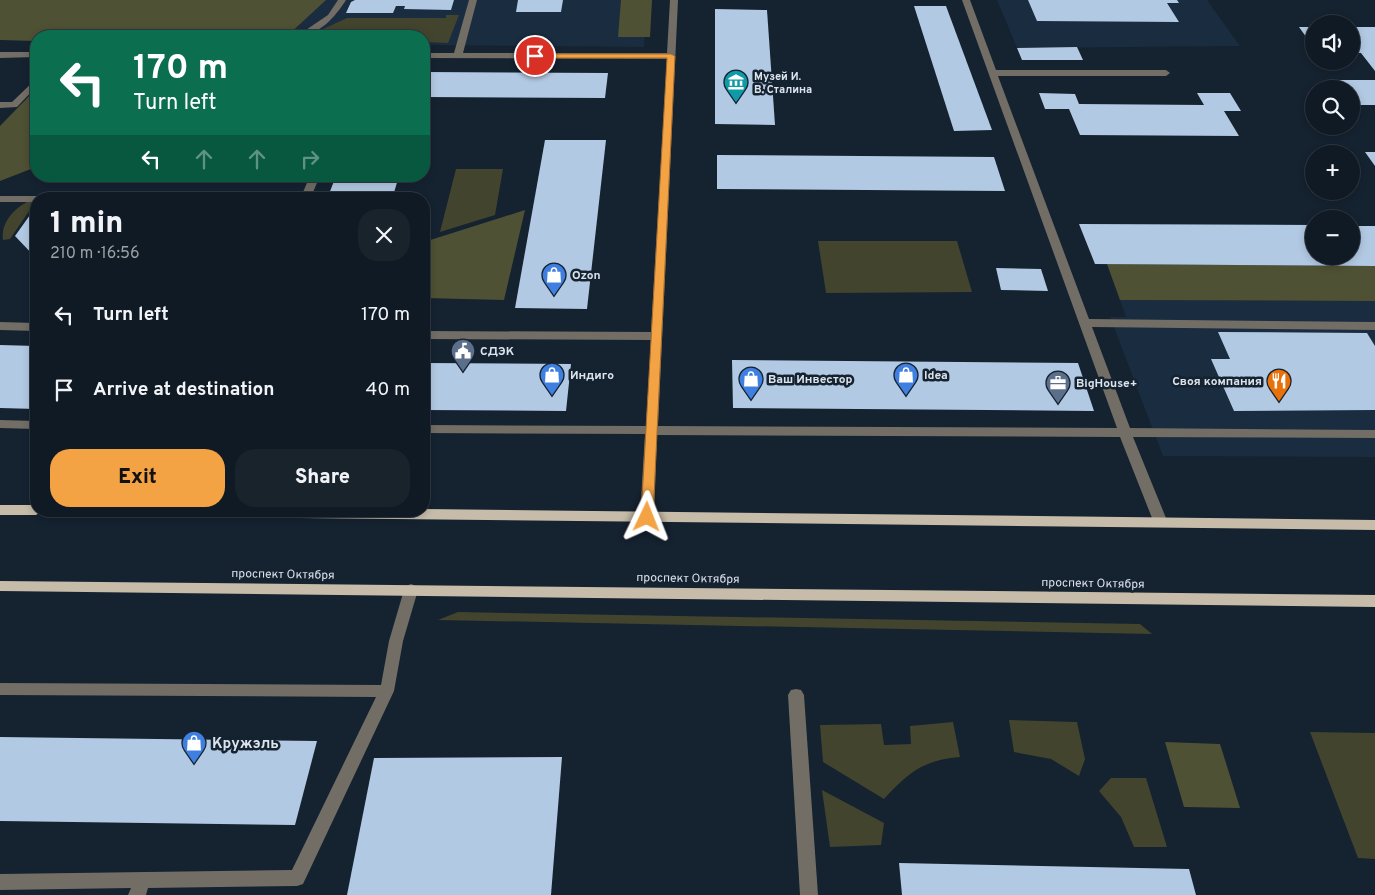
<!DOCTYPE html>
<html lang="en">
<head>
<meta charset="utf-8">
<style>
  :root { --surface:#101a24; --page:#19232c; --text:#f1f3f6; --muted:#9ca1a6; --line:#303841; --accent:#f4a344 }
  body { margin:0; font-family:Overpass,sans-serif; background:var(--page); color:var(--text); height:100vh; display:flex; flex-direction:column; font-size:19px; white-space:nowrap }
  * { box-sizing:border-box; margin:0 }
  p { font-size:16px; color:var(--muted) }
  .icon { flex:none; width:28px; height:28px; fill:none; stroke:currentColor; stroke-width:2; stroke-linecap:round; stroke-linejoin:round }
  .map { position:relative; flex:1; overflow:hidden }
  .details { position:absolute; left:30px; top:192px; width:400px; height:325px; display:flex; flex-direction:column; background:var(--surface); border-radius:20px; box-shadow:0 2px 8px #0003,0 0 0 1px var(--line) }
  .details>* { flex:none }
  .banner { position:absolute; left:30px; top:30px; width:400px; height:152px; border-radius:20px; box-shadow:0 2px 8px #0003,0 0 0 1px var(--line); background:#0b6e4f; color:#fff; overflow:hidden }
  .controls { position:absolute; left:1305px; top:15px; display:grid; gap:10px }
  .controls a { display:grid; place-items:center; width:55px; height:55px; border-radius:50%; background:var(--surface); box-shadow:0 2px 8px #0003,0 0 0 1px var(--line); font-size:25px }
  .pin { position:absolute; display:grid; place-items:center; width:42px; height:42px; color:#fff; margin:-21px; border:2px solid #fff; border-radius:50%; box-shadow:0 1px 5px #0007 }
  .me { position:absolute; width:55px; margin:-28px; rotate:2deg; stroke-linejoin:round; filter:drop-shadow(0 0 4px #0008) }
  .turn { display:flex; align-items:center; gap:18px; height:105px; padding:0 20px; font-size:22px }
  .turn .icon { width:65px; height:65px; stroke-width:2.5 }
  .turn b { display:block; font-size:35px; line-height:42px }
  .lanes { display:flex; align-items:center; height:48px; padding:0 20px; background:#0003; justify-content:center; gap:25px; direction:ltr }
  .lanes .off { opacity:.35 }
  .round { display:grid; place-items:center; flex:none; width:52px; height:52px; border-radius:20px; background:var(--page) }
  .summary { display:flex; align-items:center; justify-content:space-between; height:85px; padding:0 20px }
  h1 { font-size:30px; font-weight:800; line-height:38px }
  .cta { display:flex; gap:10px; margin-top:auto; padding:10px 20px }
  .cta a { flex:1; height:58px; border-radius:20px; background:var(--accent); color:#111; font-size:20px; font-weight:800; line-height:58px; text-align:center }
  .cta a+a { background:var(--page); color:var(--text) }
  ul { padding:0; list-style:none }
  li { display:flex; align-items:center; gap:15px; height:75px; padding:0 20px }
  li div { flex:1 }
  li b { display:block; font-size:19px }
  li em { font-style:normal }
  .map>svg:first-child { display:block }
</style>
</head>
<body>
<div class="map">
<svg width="1375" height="895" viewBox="0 0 1375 895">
  <rect width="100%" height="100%" fill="#152230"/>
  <g fill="#1a2c3f">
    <path d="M151,0H647L644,47L424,45V36H99Z"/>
    <path d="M997,0H1207L1240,46L1017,48Z"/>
    <path d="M1120,300L1375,301V457L1163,456L1110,317H1126Z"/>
  </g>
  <g fill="#42442d">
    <path d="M446,15H459L448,43L424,42V36L310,35L347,18H446Z"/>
    <path d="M456,169H503L495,215L440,232Z"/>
    <path d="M29,201L34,204L10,239L3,240C0,222 16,207 29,201Z"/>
    <path d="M818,241H957L972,292L826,293Z"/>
    <path d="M458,612L1140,624L1152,634L438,620Z"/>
    <path d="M1009,720L1077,722L1085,759L1079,776L1051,759L1014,752Z"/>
    <path d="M953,722L960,757C923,760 908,773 884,799L823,762L820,725L881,724L884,745L911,744L910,726Z"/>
    <path d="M1310,732L1375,733V859L1358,858Z"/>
    <path d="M1111,778H1146L1167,847H1134L1121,817L1099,791Z"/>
    <path d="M822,790L884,823L881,845L830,847Z"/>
  </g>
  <g fill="#4f5134">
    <path d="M0,0H326L287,36H36V41L0,40Z"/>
    <path d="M621,0H652L650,37H618Z"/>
    <path d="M36,89V167L0,181V126Z"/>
    <path d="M525,210L504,300L424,298V242Z"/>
    <path d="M1107,264L1375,266V301L1120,300Z"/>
    <path d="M1165,742L1220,744L1240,808L1184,807Z"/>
  </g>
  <g fill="#b2c9e3">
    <path d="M355,0H454L451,10L404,9L405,6H396L393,13H346L351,2Z"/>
    <path d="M518,0H563L561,12H516Z"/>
    <path d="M1028,0H1177L1179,3H1167L1179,22L1037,21Z"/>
    <path d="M914,6H946L992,130L954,131Z"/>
    <path d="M715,9L767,10L775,125L715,124Z"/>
    <path d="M1299,27H1314V48Z"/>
    <path d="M1351,27H1375V71L1361,53H1351Z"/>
    <path d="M1077,47L1083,60H1022L1017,48Z"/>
    <path d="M424,72L608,73L605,98L424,97Z"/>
    <path d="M1338,80H1375V105H1357L1351,97V89H1345Z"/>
    <path d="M1039,93L1075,94L1079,104L1204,105L1197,93H1230L1241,111H1224L1239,136L1080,135L1069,109H1045Z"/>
    <path d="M545,140H606L587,309L515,308Z"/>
    <path d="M1365,152H1375V166Z"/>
    <path d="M717,155L994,157L1005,191L717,189Z"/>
    <path d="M336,176H399L392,199H327Z"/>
    <path d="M35,208H36V258L15,236Z"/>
    <path d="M1079,224L1314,225V256H1351V226H1375V266L1095,264Z"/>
    <path d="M996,268L1041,269L1048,291L1001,290Z"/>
    <path d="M1218,332L1367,333L1375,346V410L1234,411L1211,359H1230Z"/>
    <path d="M0,345L36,346V409L0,408Z"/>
    <path d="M732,360L1078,363L1094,411L733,408Z"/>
    <path d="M424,363L571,364L566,411L424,410Z"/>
    <path d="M0,737L317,741L295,825L0,821Z"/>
    <path d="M562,757L551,895H347L374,758Z"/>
    <path d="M899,863L1189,869L1196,895H902Z"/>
  </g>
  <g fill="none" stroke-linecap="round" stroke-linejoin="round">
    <g fill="#726e65" fill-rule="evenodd">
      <path d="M338,0H346C335,17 319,36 297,36L328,15Z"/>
      <path d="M469,0H477L463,53H667L670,0H678L658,426L1117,428L962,0H970L996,70H1166L1170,73L1166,76H998L1089,319L1375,322V330L1092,327L1130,428L1375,430V438L1133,437L1168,523L1166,527H1156L1154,523L1120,437L657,435L654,517L652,520H642L640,517L645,434L424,433V425L646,426L651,340L424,339V331L651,332L667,59L424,58V53H454Z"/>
      <path d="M0,52H36V57L0,58Z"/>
      <path d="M36,79V87L17,107L0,108V102H12Z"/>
      <path d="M310,176H320L310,199H300Z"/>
      <path d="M0,196H36L41,199H36V202H0Z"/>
      <path d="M0,322L36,323V331L0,330Z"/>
      <path d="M0,420L36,421V429L0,428Z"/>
      <path d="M411,584L416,586L418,590L403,641L394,691L303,884L297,886L148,888L146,895H128L131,888L0,890V874L292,870L376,697L0,695V683L381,685L389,641L404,590L406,586Z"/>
      <path d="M796,689L801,690L804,695L818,895H800L788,695L791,690Z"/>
    </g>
    <g fill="#c6bca9" fill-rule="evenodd">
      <path d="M0,505H36V511H42L36,515H0Z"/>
      <path d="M424,509L1375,520V530L131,516L125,511H424Z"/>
      <path d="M0,581L1375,595V607L0,591Z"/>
    </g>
  </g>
  <path fill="#f4a344" stroke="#9f6a2c" d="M533,54H671L675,56L653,517L647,521L641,517L667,58H533Z"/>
  <defs>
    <symbol id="museum-pin" viewBox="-11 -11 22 30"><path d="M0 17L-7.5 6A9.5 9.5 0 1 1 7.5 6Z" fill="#0f9aa8" stroke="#152230"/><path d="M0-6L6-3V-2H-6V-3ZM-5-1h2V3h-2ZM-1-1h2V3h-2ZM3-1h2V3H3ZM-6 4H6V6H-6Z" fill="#fff"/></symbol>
    <symbol id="shop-pin" viewBox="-11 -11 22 30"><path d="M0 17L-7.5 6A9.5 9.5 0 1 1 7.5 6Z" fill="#3f7fe0" stroke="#152230"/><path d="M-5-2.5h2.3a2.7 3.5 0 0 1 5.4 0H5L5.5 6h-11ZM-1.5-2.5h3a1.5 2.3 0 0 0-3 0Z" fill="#fff"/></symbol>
    <symbol id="civic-pin" viewBox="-11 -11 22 30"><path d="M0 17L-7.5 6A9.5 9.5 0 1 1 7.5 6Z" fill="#5c6f8a" stroke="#152230"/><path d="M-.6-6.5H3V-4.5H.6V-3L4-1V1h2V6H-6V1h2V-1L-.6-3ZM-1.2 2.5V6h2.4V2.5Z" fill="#fff"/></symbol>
    <symbol id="restaurant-pin" viewBox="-11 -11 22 30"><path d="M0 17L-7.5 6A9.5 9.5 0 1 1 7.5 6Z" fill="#e8710a" stroke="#152230"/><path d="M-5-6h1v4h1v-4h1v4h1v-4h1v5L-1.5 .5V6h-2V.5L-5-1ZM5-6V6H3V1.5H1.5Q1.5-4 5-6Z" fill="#fff"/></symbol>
    <symbol id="office-pin" viewBox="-11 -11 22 30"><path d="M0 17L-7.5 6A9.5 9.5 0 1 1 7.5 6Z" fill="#5c6f8a" stroke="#152230"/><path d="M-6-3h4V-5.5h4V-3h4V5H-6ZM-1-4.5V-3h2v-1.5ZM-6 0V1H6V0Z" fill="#fff"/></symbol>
  </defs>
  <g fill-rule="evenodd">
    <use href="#museum-pin" x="722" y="68" width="28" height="38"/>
    <use href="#shop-pin" x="540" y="261" width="28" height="38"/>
    <use href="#civic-pin" x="449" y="337" width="28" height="38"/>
    <use href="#shop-pin" x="538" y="361" width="28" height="38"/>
    <use href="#shop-pin" x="892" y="361" width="28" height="38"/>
    <use href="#shop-pin" x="737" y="365" width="28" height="38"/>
    <use href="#restaurant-pin" x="1265" y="367" width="28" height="38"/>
    <use href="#office-pin" x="1044" y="369" width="28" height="38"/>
    <use href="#shop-pin" x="180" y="729" width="28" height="38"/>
  </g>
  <g text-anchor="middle" stroke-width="5" stroke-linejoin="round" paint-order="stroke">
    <g font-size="11" font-weight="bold" fill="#dbe3ed" stroke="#152230" text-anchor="start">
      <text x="754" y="80">Музей И.<tspan x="754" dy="13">В. Сталина</tspan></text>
    </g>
    <g font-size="12" font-weight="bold" fill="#dbe3ed" stroke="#152230" text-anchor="start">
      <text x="572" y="279">Ozon</text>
      <text x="480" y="355">СДЭК</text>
      <text x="570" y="379">Индиго</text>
      <text x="924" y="379">Idea</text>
      <text x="768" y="383">Ваш Инвестор</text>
      <text x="1262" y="385" text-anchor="end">Своя компания</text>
      <text x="1076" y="387">BigHouse+</text>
    </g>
    <g font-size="12" fill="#dbe3ed" stroke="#152230">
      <text transform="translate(283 574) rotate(1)" y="4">проспект Октября</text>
      <text transform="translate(688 578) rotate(1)" y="4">проспект Октября</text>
      <text transform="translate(1093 583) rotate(1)" y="4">проспект Октября</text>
    </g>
    <g font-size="15" font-weight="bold" fill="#dbe3ed" stroke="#152230" text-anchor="start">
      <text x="212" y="748">Кружэль</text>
    </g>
  </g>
</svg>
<div class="controls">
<a><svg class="icon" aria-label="sound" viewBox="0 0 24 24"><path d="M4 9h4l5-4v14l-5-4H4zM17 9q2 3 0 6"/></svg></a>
<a><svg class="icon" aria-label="search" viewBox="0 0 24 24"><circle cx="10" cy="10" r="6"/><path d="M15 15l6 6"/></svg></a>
<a>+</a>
<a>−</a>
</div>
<div class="pin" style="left:535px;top:56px;background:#d93025"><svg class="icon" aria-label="arrive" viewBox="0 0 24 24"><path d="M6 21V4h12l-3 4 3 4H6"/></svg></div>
<svg class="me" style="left:647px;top:517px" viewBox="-20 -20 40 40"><path d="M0-17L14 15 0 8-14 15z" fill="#f4a344" stroke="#fff" stroke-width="4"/></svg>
<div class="banner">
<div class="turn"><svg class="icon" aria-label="left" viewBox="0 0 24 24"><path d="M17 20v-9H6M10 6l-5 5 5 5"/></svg><div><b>170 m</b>Turn left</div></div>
<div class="lanes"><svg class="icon" aria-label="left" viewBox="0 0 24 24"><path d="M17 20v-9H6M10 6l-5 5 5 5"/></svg><svg class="icon off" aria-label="ahead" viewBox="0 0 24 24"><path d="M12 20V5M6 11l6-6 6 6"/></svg><svg class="icon off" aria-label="ahead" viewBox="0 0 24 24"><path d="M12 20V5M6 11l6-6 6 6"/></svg><svg class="icon off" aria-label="right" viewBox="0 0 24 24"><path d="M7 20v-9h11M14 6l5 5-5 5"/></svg></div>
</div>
<section class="details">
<div class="summary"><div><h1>1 min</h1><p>210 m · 16:56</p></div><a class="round"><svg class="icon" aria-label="close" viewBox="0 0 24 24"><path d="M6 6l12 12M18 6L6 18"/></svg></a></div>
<ul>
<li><svg class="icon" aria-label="left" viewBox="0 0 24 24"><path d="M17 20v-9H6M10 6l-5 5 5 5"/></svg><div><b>Turn left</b></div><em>170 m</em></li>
<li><svg class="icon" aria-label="arrive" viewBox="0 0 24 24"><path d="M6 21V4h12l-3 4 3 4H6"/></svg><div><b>Arrive at destination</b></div><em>40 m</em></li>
</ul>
<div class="cta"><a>Exit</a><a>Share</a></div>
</section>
</div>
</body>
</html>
